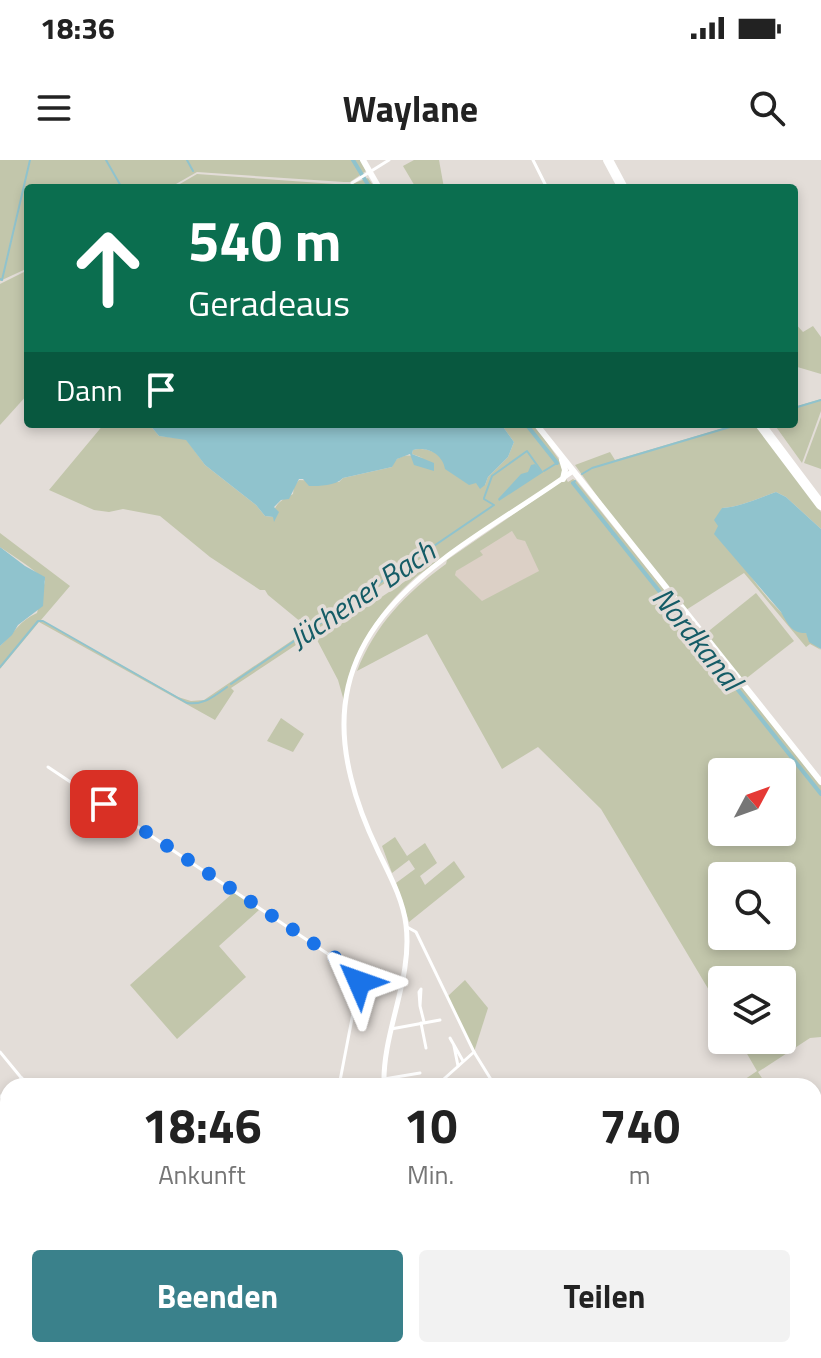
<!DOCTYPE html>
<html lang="de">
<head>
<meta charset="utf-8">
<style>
  :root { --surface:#fff; --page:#f2f2f2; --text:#222; --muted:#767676; --accent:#3a818b }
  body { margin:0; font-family:"Titillium Web",sans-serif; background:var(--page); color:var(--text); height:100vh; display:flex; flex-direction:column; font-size:30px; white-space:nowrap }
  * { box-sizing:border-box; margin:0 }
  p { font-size:26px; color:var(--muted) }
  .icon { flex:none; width:44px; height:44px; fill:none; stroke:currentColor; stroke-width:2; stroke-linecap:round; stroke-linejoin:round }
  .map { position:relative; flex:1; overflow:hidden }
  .sheet { position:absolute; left:0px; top:918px; width:822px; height:280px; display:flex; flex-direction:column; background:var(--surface); border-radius:24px 24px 0 0; box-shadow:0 4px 12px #0003 }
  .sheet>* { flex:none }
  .banner { position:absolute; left:24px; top:24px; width:774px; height:244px; border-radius:8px; box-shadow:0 4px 12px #0003; background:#0b6e4f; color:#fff; overflow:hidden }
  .needle { width:52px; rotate:49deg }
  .controls { position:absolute; left:708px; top:598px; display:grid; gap:16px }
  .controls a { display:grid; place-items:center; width:88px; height:88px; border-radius:8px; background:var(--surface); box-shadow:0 4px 12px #0003; font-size:40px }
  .pin { position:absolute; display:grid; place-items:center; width:68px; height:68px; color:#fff; margin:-34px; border-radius:16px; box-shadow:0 4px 12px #0006 }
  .me { position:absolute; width:88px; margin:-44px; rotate:313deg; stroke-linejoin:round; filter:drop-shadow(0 0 6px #0008) }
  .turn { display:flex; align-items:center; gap:28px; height:168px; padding:0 32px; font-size:36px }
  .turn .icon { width:104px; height:104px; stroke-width:2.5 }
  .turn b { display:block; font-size:56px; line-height:68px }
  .then { display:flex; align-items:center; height:76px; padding:0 32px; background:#0003; gap:16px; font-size:30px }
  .eta { display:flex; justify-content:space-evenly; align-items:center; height:136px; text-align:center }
  .eta b { font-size:48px; font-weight:700; line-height:56px }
  .cta { display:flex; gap:16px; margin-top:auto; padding:16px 32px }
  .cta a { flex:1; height:92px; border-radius:8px; background:var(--accent); color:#fff; font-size:32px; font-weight:700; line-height:92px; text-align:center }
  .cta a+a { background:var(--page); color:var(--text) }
  .status { display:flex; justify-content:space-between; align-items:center; height:56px; padding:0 40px; background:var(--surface); direction:ltr }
  .status svg { height:22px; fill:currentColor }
  header { display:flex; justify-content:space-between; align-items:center; height:104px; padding:0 32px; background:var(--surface); font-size:36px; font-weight:700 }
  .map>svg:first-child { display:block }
</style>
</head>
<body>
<div class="status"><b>18:36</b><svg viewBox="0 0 49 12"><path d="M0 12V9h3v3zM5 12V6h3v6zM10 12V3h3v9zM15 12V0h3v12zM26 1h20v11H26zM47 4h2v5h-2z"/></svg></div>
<header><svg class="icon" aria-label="menu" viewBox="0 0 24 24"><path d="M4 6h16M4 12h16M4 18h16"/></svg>Waylane<svg class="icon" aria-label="search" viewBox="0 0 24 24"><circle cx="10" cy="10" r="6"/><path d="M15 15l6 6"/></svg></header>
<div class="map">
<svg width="821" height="1198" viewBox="0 0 821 1198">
  <rect width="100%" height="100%" fill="#e3ddd8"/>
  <path fill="#dcd0c6" d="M512,371L525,381L540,411L482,442L455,415V411L482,395L480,391L485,386Z"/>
  <g fill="#c2c6ab" fill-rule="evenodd">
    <path d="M0,0H361L366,11L350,22H344L197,12L169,28H28V108L0,121Z"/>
    <path d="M414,0H439L444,28H416L403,6Z"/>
    <path d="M197,14L349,25L368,18L375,28H254L248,25L173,28Z"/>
    <path d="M28,110V234L0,265V124Z"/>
    <path d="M794,162L803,172L813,166L821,177V214L794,206Z"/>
    <path d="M821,239V251L802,303L774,264H794V247Z"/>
    <path d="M821,257V309L804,303Z"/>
    <path d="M104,264H149L159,276L186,279L205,305L256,345L265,356L273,357C274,344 281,340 293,334L294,326L299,320L339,322L343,318L392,307L393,302C404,293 411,295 423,298L412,294L413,290C440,283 461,319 485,325L488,317L508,297L514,282L501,264H534L562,304L563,316L417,416C378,450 354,490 344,541L338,520L317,480L437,400L429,393L313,472L268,435L265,430H260L210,397L160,356L123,349L109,352L94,350L49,330Z"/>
    <path d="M737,264H756L821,352V369L786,337L776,332C759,338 739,347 722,348L718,366C737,395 754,425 778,449C789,459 789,472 806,473L821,490L810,484L806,487L744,413L686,450L605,347L575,305L610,292L615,300Z"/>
    <path d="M574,318L821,624V877L810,878L758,912L767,926H735L757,911L739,880H782V820H722V852L601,649L538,587L502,609L427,474L357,511C375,465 406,433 446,404L447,400L556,325L566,319L568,322L573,319L576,321ZM512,371L517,379L525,381L539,411L482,441L455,415L456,411L483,395L480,391ZM722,612H782V672H722ZM722,716H782V776H722Z"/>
    <path d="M0,373L70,426L41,460L178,537L191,541L204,540L306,471L311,475L231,528L234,531L215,560L39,462L0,509V486C13,474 20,460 37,453L45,421C32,407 16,398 0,387Z"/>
    <path d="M756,433L794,481L743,521L705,474Z"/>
    <path d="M281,558L304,574L293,592L267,581Z"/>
    <path d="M395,677L407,696L425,683L437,703L420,716L425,725L454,701L465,717L409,762L396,723L415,709L409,700L392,713L382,686Z"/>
    <path d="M234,732L259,750L219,786L246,817L177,879L130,825Z"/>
    <path d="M465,820L488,848L474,892L448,836Z"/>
  </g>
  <g fill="#90c3cd">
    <path d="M149,264H501L514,282L508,297L488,317L485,325L480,329L476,323L469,325L445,309C443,295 428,286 413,290L412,294L434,303V311L414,305L410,294L397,299L392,307L343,318C335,326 320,326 309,326L303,319H299L289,339L281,340L274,347L279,352L274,362L273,357L265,356L256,345L205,305L186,280L159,276Z"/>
    <path d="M535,304L542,313L499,341L498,339L521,314L528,312L531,305Z"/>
    <path d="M776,332L786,337L821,369V489L809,482L806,473C792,474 787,463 781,452L714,374L718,366L714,360L722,348C739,347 759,338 776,332Z"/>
    <path d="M0,387L25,406L45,417L43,446L18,465L12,475L0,486Z"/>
  </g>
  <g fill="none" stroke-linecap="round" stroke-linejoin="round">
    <g stroke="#90c3cd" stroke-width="2">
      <path d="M106,0L122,28"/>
      <path d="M187,0L193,11"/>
      <path d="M0,119L2,120L30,0"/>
      <path d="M794,248L821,240"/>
      <path d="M544,311L557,303"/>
      <path d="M582,314L592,308L740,264"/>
      <path d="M573,323L575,321"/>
      <path d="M484,338L492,316L527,291L542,312"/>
      <path d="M612,374H613"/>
      <path d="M0,507L38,461H43L187,543C204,545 213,537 227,527"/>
      <path d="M231,524L494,345L484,339"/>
    </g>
    <g stroke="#90c3cd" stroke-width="4">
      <path d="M353,0L370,28"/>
      <path d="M526,264L557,303"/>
      <path d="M573,323L821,634"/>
    </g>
    <g stroke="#fff" stroke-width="3">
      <path d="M533,0L547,28"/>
      <path d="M352,23L389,0"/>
      <path d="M48,607L334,798L359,822L399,828"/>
      <path d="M407,767L416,772L474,892L436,926"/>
      <path d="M420,846L419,832L421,829L420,846L424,862"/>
      <path d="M421,863L426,888"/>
      <path d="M391,869L440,860"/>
      <path d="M450,878L463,901"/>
      <path d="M454,886L458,906"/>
      <path d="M0,892L28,926"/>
      <path d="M474,892L495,926"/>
      <path d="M384,919L420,913"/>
      <path d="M13,926L22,918"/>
      <path d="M339,926L359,822"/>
      <path d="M0,937L8,930"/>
      <path d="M0,964L1,965"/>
      <path d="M0,998L8,993"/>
      <path d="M815,1000L821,1013"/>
      <path d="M814,1031L821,1026"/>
      <path d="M814,1064L821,1059"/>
      <path d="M814,1097L821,1092"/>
      <path d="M30,1190L31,1198"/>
      <path d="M250,1190L252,1198"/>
      <path d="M271,1190L273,1198"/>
      <path d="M318,1190L319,1197"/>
      <path d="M464,1190L465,1198"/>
      <path d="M790,1190V1198"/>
      <path d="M40,1198L46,1190"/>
      <path d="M200,1198L207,1190"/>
      <path d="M369,1198L377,1194V1190"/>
      <path d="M706,1198L710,1190"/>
      <path d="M760,1198L763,1197"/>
    </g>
    <g stroke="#fff" stroke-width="5">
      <path d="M384,926C382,872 413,819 406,765C403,739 389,714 378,691C367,668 357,643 351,618C309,451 464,390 573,311"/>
      <path d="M0,1085L8,1089"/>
      <path d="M145,1190L156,1198"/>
      <path d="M420,1195L440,1198"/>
      <path d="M473,1198L499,1191L522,1198"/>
    </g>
    <g stroke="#fff" stroke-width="6">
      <path d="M363,0L379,28"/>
      <path d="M536,264L821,622"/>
      <path d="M562,300L565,310L563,319"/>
    </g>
    <g stroke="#fff" stroke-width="10">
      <path d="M608,0L623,28"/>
      <path d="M760,264L821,345"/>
    </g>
  </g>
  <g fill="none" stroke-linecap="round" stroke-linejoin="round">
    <path stroke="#1a73e8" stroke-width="14" stroke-dasharray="0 25.2" d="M104,644L337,799L359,822"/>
  </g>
  <g text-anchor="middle" stroke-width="7" stroke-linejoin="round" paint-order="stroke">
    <g font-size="30" font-style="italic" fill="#155c66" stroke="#e3ddd8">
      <text transform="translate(362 435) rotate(-34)" y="10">Jüchener Bach</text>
      <text transform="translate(697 479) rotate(51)" y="10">Nordkanal</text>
    </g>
  </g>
</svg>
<div class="controls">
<a><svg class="needle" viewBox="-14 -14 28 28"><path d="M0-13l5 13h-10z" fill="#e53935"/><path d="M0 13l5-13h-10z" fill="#767676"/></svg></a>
<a><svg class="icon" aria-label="search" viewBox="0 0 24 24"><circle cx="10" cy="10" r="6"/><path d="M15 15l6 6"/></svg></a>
<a><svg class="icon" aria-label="layers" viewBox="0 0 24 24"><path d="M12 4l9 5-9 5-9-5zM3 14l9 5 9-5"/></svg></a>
</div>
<div class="pin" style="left:104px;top:644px;background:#d93025"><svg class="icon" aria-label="arrive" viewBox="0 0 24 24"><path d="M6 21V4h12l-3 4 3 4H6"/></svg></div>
<svg class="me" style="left:359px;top:822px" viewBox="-20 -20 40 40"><path d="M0-17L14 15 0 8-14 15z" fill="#1a73e8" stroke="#fff" stroke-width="4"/></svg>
<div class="banner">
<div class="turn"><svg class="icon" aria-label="ahead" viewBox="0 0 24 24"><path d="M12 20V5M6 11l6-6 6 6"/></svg><div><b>540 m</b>Geradeaus</div></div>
<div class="then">Dann<svg class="icon" aria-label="arrive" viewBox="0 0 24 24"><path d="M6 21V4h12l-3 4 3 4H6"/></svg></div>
</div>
<section class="sheet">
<div class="eta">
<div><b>18:46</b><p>Ankunft</p></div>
<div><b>10</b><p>Min.</p></div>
<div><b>740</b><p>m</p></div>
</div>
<div class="cta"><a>Beenden</a><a>Teilen</a></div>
</section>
</div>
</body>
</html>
